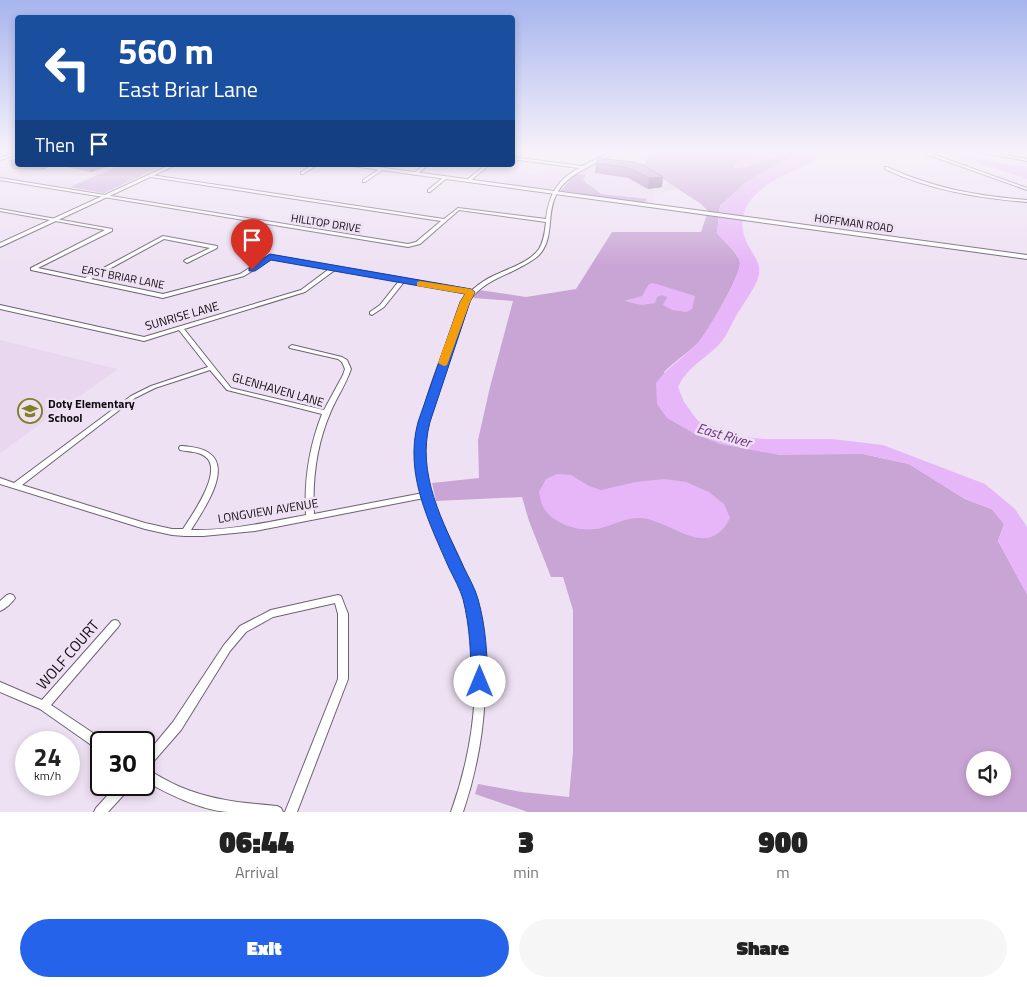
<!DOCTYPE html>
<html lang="en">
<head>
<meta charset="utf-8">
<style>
  :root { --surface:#fff; --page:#f6f6f6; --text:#222; --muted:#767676; --accent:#2563eb }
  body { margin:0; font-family:"Titillium Web",sans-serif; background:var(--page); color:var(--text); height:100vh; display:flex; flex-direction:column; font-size:19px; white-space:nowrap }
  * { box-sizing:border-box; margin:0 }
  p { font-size:16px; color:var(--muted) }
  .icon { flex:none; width:28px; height:28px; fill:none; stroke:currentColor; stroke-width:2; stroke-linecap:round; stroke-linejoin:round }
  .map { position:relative; height:812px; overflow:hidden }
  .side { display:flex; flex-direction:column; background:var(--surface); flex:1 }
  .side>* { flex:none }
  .banner { position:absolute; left:15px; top:15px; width:500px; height:152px; border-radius:5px; box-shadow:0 2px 8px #0003; background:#1a4fa0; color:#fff; overflow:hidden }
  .fabs { position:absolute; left:966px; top:751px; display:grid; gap:10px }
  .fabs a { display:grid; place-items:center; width:45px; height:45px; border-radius:50%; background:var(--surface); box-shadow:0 2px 8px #0003; font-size:25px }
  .speed { position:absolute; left:15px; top:731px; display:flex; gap:10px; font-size:25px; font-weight:700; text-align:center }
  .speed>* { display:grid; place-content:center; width:65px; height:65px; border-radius:50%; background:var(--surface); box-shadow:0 2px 8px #0003; line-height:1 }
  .speed small { font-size:12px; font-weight:400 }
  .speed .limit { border:2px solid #111; border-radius:8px; background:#fff; color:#111 }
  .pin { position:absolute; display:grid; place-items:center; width:42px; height:42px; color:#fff; margin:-51px -21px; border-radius:50% 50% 50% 0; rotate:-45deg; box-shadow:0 0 5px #0007 }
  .pin .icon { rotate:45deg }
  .me { position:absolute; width:55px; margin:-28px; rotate:0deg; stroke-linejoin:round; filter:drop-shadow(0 0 4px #0008) }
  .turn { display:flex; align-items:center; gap:18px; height:105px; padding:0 20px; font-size:22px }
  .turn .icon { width:65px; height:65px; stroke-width:2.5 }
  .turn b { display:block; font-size:35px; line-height:42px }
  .then { display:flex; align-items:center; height:48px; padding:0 20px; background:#0003; gap:10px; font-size:19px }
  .eta { display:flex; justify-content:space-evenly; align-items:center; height:85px; text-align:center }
  .eta b { font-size:30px; font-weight:800; line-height:35px }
  .primary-button { display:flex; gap:10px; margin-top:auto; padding:10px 20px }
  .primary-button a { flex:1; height:58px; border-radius:30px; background:var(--accent); color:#fff; font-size:20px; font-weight:800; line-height:58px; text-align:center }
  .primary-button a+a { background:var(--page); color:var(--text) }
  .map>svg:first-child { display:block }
</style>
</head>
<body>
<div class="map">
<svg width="1027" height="812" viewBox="0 0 1027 812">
  <rect width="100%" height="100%" fill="#eee1f3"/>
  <g fill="#e9d7f0">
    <path d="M17,154L18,165H169L110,192L102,194L0,177V160Z"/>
    <path d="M601,161L643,166L678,189L652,194L655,196L651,205L559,192L575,174Z"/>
    <path d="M548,171L568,173L555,190L503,184L515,172L543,176Z"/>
    <path d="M0,340L118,369L0,453Z"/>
  </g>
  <g fill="#c9a5d5" fill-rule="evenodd">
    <path d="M651,152H799L746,182L720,206L717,233C723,241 739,253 740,263C741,275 708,331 699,342C688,353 675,361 664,372L693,433L821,453L863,454L909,464L965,499L992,509L1004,524L998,541L1027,594V812H528L475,794L478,784L522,792L569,797L573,752V610L563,577H551L529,521L522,497L436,501L432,483L479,478L478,440L490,387L513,301L473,298L479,290L526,297L576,289L612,232H701L708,211L701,204L643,166ZM975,760H1002V788H975Z"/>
    <path d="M112,165H164L104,193L70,187L118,166Z"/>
    <path d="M575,174L586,175L583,180L601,194L647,199L644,203L560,192Z"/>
  </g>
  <g fill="#e7b6f8">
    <path d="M799,152H816L814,161C779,177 723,198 749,247C756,259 763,266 757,281C752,292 745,301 739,311C733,320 729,332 722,341C707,359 690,363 678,387L684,402L698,421L737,436L763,439H832L883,445L985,484L1015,509L1027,527V594L998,541L1004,524L992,509L965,499L909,464L863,454L779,455L720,444L693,433L667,418L657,404L656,383C668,366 687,356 700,340C709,329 741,275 740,263C739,252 723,241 717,233L720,207L728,198L746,182Z"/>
    <path d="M774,154L777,157L743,168H734L733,164L749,158Z"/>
    <path d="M968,156L996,163L1027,167V179L962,157Z"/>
    <path d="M653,283L695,296L692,309L686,312L672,310L663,305L667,297L662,295L657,297L655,303L642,305L624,301L642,296L649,284Z"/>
    <path d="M557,474L571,475L589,486L601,490L636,482L664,479L686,482L709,492L724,504L730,518C707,564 669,517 638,518C625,518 613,525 601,528C582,533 553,525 543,507C541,503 540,496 539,492L546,479Z"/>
  </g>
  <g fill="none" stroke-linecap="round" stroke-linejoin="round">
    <defs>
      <g id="minor">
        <path d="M18,152V154L0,160V158Z"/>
        <path d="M610,152H614C595,167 568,171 556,195C546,214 555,240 538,256C530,263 520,267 511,272C494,279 479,287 468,302C451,349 420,415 425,466C429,508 455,543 469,582C495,654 487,741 463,812H451C477,740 485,656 460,583C450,554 434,527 424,498L255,531L203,536H185L172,535L145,529L0,484V478L14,483L131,396L151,386L208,367L179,330L144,341L0,309V305L144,337L301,290L329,269L271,259L244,276L163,298L31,270V268L105,230L0,211V209L112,229V231L38,268L85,278L163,236L217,246V248L187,263L184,261L185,260L210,248L164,239L91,279L163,294L240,274L270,255L472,290C479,284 486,279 495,275C509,268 529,263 539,249C544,241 545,231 546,222L459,210L420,244L408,247L0,180V178L408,244L416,242L441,221L151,177L149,176L151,175L444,219L458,208L546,219C549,195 557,180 579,168L512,159V157L582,166ZM335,270L399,281L380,305L370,312V314L372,315L384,307L404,282L469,293C458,307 453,326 447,342C434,376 420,411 417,447C416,462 419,478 423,493L314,514C312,478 317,443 331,411C337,397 346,384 351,369L347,360L342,357L292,345L289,347L290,348L338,359L342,362L345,369L343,375L324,410L231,388L184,329L305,292ZM210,370L227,390L322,414C309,447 304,480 306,515C268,522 230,531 191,530C202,512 233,469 209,453C202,448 192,447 183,446H180L179,448L180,450C189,452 200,451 207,458C222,473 192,515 183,529H172L145,523L22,485L135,398L155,388Z"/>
        <path d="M931,152H937L932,154L1027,188V190L926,154Z"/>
        <path d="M979,152H987L1027,159V161Z"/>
        <path d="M312,165H317L303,174H301V172Z"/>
        <path d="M424,165H428L416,175H414V173Z"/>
        <path d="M485,165H489L469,182H467V180Z"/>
        <path d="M885,167H887C932,188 978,196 1027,200V202C977,198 930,190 885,169Z"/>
        <path d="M381,168L384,169L365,182H363V180Z"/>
        <path d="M444,177L447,178L430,192H428V190Z"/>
        <path d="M10,594L13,595L15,598C12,603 5,609 0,611V601L7,595Z"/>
        <path d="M338,595L341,596L348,614V679L297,812H285L338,679V614L335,603L273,617L246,632L230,651L181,730L147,769C157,775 167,781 178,786C209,800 243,803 277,806L281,808L283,812C265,812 246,812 228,812C201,810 167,794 144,780V757L173,722L224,645L240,626L271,610Z"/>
        <path d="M115,620L118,621L120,624L118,627L51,705L105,741V742H101V750L97,749L40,709L0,692V682L42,700L112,621Z"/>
        <path d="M117,785H131L129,789L108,812H94L96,808Z"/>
      </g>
      <g id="tertiary">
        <path d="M170,165H176L0,247V243Z"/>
        <path d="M350,165H363L1027,255V259L352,166Z"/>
      </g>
    </defs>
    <use href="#minor" stroke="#6e6372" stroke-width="2"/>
    <use href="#tertiary" stroke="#6e6372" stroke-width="2"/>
    <use href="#minor" fill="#fff" fill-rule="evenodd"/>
    <use href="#tertiary" fill="#fff" fill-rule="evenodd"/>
  </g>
  <g fill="#a77eb5">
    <path d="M18,158V165H54L42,170L13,169L9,161Z"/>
    <path d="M633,162L662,187L648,189L628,178L595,173L596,163Z"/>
    <path d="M56,165H108L109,166L91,172Z"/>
  </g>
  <g fill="#886693">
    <path d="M40,165H54L42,170Z"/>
    <path d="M88,165H108L109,166L91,172Z"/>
    <path d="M663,177L662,187L648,189L649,178Z"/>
  </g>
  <g fill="#c292d2" stroke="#886693">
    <path d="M18,158V161H9Z"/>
    <path d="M599,158L633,162L643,165L663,177L649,178L629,168L596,163Z"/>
  </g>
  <linearGradient id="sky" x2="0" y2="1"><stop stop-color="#a7b5ee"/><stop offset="0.57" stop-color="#f7f2fa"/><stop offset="1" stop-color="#f7f2fa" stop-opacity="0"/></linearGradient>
  <rect width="1027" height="266" fill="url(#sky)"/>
  <path fill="#2563eb" stroke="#184099" d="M270,254L471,289L475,292L470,302L430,422C416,474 443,522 464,568C469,578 475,588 478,599C486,627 487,654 488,682L486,688L480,690L473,688L471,682C471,654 470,627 463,599C460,589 454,578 449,568C429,522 404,474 418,422L460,302L465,294L271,260L255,271H249V268Z"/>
  <path fill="#f59e0b" d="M420,281L471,289L475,292L470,302L447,365L444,366L438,363L460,302L465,294L417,286V282Z"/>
  <defs>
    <symbol id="school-ring" viewBox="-11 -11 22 22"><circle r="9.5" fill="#eee1f3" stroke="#827f27" stroke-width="1.5"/><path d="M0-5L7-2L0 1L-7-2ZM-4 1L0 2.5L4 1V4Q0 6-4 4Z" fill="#827f27"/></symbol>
  </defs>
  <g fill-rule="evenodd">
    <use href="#school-ring" x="16" y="397" width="28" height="28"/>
  </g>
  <g text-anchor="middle" stroke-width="5" stroke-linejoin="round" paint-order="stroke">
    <g font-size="11" fill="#0f0a10" stroke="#eee1f3">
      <text transform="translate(326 223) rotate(9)" y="4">HILLTOP DRIVE</text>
      <text transform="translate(854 223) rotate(8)" y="4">HOFFMAN ROAD</text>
      <text transform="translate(123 277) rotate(11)" y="4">EAST BRIAR LANE</text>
    </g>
    <g font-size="12" fill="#0f0a10" stroke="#eee1f3">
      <text transform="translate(182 316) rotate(-16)" y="4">SUNRISE LANE</text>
      <text transform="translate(278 390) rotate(16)" y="4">GLENHAVEN LANE</text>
      <text transform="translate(268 511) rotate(-9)" y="4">LONGVIEW AVENUE</text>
    </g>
    <g font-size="12" font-weight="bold" fill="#0f0a10" stroke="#eee1f3" text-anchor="start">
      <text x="48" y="408">Doty Elementary<tspan x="48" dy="14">School</tspan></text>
    </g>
    <g font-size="14" font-style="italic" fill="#6a2f7c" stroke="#eee1f3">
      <text transform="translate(724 435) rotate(16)" y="5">East River</text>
    </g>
    <g font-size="15" fill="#0f0a10" stroke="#eee1f3">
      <text transform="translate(68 655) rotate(-49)" y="5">WOLF COURT</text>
    </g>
  </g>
</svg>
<div class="fabs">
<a><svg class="icon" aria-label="sound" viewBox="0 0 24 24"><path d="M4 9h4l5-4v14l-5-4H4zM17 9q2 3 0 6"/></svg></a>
</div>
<div class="speed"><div>24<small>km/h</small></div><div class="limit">30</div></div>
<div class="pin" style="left:252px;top:270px;background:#d93025"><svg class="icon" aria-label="arrive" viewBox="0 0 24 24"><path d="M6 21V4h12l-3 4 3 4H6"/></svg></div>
<svg class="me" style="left:480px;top:682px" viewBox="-20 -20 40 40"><circle r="19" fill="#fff"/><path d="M0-13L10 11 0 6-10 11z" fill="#2563eb"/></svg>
<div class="banner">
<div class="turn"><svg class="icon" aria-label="left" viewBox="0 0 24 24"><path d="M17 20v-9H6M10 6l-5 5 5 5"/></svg><div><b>560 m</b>East Briar Lane</div></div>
<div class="then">Then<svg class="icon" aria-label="arrive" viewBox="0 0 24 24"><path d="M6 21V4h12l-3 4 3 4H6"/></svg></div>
</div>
</div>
<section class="side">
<div class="eta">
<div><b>06:44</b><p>Arrival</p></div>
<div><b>3</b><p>min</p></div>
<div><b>900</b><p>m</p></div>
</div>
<div class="primary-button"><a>Exit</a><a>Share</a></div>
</section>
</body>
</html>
